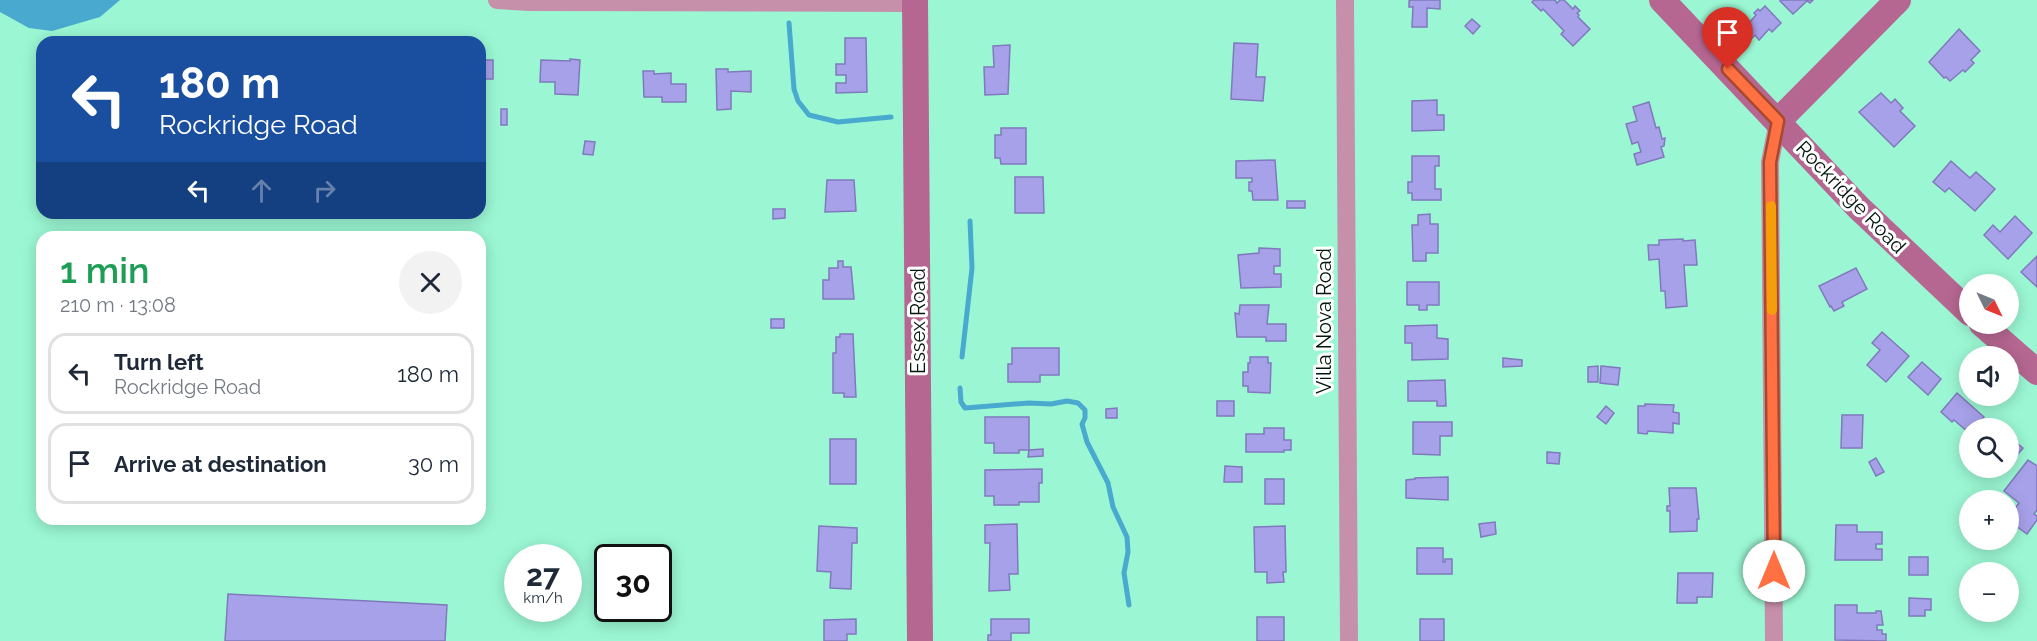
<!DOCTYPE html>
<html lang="en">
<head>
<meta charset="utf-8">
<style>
  :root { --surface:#fff; --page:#f2f2f3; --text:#1f2937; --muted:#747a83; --line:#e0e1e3 }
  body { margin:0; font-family:Raleway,sans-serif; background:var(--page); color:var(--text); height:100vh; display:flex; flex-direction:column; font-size:22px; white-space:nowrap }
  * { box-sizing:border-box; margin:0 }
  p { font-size:20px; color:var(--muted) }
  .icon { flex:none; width:33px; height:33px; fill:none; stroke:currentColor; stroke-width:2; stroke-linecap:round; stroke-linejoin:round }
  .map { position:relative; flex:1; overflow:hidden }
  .side { position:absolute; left:36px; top:231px; width:450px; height:294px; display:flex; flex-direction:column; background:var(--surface); border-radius:18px; box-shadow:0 3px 15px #0003 }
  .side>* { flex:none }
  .guide { position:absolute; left:36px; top:36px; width:450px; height:183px; border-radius:18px; box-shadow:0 3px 15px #0003; background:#1a4fa0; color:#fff; overflow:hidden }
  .needle { width:39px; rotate:133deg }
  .tools { position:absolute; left:1959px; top:274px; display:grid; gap:12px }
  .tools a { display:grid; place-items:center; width:60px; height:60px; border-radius:50%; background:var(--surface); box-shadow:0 3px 15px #0003; font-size:30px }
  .speed { position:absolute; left:504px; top:544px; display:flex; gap:12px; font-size:30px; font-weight:700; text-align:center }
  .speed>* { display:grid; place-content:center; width:78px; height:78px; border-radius:50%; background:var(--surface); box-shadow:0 3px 15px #0003; line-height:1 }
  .speed small { font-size:15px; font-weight:400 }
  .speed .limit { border:3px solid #111; border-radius:9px; background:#fff; color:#111 }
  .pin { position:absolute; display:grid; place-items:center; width:51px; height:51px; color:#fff; margin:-62px -26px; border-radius:50% 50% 50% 0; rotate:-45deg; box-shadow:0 0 6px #0007 }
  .pin .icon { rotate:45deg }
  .me { position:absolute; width:66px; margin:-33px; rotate:0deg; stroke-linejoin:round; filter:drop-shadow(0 0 4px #0008) }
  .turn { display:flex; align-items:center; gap:21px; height:126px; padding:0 24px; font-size:27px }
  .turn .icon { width:78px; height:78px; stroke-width:2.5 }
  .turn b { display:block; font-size:42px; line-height:51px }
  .lanes { display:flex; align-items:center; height:57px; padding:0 24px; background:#0003; justify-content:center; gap:30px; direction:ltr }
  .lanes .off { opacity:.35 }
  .round { display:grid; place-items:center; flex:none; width:63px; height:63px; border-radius:32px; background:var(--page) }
  .overview { display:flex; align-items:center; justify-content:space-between; height:102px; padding:0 24px }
  h1 { font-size:36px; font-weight:600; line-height:45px; color:#1e9e55 }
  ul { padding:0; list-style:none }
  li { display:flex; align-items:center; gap:18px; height:81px; margin:0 12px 9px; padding:0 12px; border:3px solid var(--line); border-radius:18px }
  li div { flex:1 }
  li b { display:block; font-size:22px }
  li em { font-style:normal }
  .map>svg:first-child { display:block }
</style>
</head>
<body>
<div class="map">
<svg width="2037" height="641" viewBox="0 0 2037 641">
  <rect width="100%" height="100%" fill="#9bf7d3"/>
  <path fill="#49a9cf" d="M0,0H120L100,17L52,31L29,28L0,12Z"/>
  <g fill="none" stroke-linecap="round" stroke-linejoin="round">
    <g stroke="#49a9cf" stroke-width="5">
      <path d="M789,23L794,89L798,101L809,115L838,122L891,117"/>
      <path d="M962,357L972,268L970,221"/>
      <path d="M960,388L961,402L965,408L1029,403L1051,404L1067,401L1078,403L1085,410V418L1082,424L1087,442L1108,483L1113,507L1127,537L1128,552L1124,573L1129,605"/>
    </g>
  </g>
  <g fill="#a7a1ea" stroke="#8079bd" stroke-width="1.5">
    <path d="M1411,0H1440V9L1427,8V27H1412L1413,7H1409V1Z"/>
    <path d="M1534,0H1555L1557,3L1560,0H1564L1573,9L1575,6L1580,11L1577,13L1579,15L1578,17L1590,29L1573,46L1561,34L1564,31L1543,9L1541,11L1532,2Z"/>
    <path d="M1781,0H1813L1810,3L1807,1L1793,14L1780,1Z"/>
    <path d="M1765,6L1781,23L1772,32L1769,29L1759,40L1755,35L1749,41L1741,32L1756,15L1754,13L1758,9L1760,11Z"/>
    <path d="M1472,19L1480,26L1473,34L1465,26Z"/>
    <path d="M1959,29L1980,51L1971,60L1974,63L1965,72L1963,70L1950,81L1946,77L1944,78L1929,62Z"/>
    <path d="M845,38H866L867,92L836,93V83H846V75H836V64H845Z"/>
    <path d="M1234,43L1258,44L1256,77H1265L1263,101L1231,99Z"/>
    <path d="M1010,45L1008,94L985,95L984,67H994L993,46Z"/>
    <path d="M570,59L580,60L578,95L555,94V82H540L541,60L570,61Z"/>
    <rect x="480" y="60" width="13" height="19"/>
    <path d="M716,69H728V72L751,71V92L731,91V109L717,110Z"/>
    <path d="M643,71H654V74L671,73V84H686V102H662V97H644Z"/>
    <path d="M1881,93L1891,103L1895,99L1903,108L1900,111L1915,126L1894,147L1859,112Z"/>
    <path d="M1437,100V115H1444V130L1412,131V101Z"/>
    <path d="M1649,102L1656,128L1659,127L1662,139L1665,138L1664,146L1661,147L1664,157L1637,165L1634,154L1641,152L1638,142L1632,144L1626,124L1637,121L1633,107Z"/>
    <rect x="501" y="109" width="6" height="16"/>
    <path d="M1001,128H1026V164H1001L1000,158H995V135H1001Z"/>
    <path d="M585,141L595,142L593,155L583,154Z"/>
    <path d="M1412,156H1439V166H1435V189H1441V200H1412V193H1408V182H1412Z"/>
    <path d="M1275,160L1278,200H1253L1252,191H1249V182H1252V178H1236V161Z"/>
    <path d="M1951,161L1970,178L1976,172L1995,189L1975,211L1949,188L1945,192L1933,182Z"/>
    <path d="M1015,177H1043L1044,213H1015Z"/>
    <path d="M827,180H854L856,211L825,212Z"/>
    <rect x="1287" y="201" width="18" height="7"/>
    <path d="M773,209H785V218L773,219Z"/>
    <path d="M1430,214V224H1438V253H1426V261H1413L1412,225H1418V215Z"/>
    <path d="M2015,216L2032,233L2008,259L1984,235L1993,225L2000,232Z"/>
    <path d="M1683,239V241L1695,240L1697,265H1684L1687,306L1666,308L1665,291H1661L1659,259L1649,260L1648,245H1659V240Z"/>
    <path d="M1259,248L1280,249V266H1274V274H1281V287L1241,288L1238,255L1259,253Z"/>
    <path d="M2037,256V287L2021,272Z"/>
    <path d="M838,261H843V267H851L854,299H823V280H829V268H838Z"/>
    <path d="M1856,268L1867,289L1842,302L1844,306L1834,311L1831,306L1830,307L1819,286Z"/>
    <path d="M1407,282H1439V305H1427V310H1419V305H1407Z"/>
    <path d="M1240,305H1269L1267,324H1286V341H1266V337H1237L1235,313L1239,314Z"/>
    <rect x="771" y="319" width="13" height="9"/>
    <path d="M1437,325V338L1448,339V359L1412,360V343H1405V326Z"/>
    <path d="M1882,332L1909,356L1886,382L1867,365L1880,350L1872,343Z"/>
    <path d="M840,334H853L856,397H844V393H833V353H836V337H840Z"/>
    <path d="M1012,348H1059V375H1040V382H1008V364H1012Z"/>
    <path d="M1250,357H1268V363H1271L1270,393L1248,392V386H1243V372H1248V363H1250Z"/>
    <path d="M1503,358L1522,360V366L1503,367Z"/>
    <path d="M1922,362L1941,379L1928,395L1908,377Z"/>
    <path d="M1598,366V382H1588V367Z"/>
    <path d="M1601,366L1620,368L1618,385L1600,383Z"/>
    <path d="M1445,380L1446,406H1437V401H1408V381Z"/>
    <path d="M1957,393L1984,417L1973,429H1970L1969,433L1954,420L1952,422L1941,412Z"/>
    <rect x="1217" y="401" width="17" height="15"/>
    <path d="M1645,404L1674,405L1673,412L1679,413V424L1673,423V433L1648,431L1647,434L1638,433V406H1645Z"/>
    <path d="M1606,406L1614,413L1606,424L1597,417Z"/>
    <path d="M1117,408V418H1106V409Z"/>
    <path d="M1842,415H1863L1862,448H1841Z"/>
    <path d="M985,417H1029V450H1019V453H994V443H985Z"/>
    <path d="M1413,422H1452V436H1440V455L1413,454Z"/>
    <path d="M1264,428H1284V440H1291V450H1284V452H1246V434H1264Z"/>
    <path d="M2008,436L2023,448L2008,466Z"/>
    <rect x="830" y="439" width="26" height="45"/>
    <path d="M1043,449V456L1028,457L1029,450Z"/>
    <path d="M1547,452L1560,453L1559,464L1547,463Z"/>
    <path d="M1876,458L1884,472L1876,476L1869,462Z"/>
    <path d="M2028,460L2037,466V510L2034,514L2037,516V520L2027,534L2008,520V517L2019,503L2004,491Z"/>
    <path d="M1225,466L1242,467V482H1224Z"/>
    <path d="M1042,469V483H1039V502H1019V505H994V496H985V470Z"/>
    <path d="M1448,477V500L1406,498V480L1415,479V478Z"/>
    <rect x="1265" y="479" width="19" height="25"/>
    <path d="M1669,488H1696L1699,519H1697V531L1670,532V511H1667V506H1670Z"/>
    <path d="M1495,522L1496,534L1481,537L1479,524Z"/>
    <path d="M1017,524L1018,574H1009L1010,590L989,591L990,543H985V525Z"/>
    <path d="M1836,525H1857V532H1882V544H1876V549H1882V560H1835Z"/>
    <path d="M819,526L857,528V543H852L851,589L830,588L831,572L817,571Z"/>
    <path d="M1285,526L1286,572H1283L1284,582L1267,583V572H1255L1254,527Z"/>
    <path d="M1417,548H1443V562H1445V559H1452V574H1417Z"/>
    <rect x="1909" y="557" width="19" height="18"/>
    <path d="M1678,573H1713L1712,597H1697V603H1677Z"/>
    <path d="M228,594L447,605L445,641H225Z"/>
    <path d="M1909,598L1931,599V610H1925V616H1909Z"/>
    <path d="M1835,605H1857V613H1876V611H1881L1883,625H1877V630H1882V634H1886V641L1835,640Z"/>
    <rect x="1257" y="617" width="27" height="24"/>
    <path d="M856,619V634H847V641H824V620Z"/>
    <path d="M991,619H1029V633H1011V641H988V635H991Z"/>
    <rect x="1420" y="619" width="24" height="22"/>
  </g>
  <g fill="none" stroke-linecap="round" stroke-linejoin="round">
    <g stroke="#c690ab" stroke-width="18">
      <path d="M497,0L529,2L915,3"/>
      <path d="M1345,0L1349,641"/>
      <path d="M1774,641L1770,162L1778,121"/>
    </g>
    <g stroke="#b56791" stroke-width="26">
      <path d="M915,0L920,641"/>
      <path d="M1662,0L1859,208L1970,313"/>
      <path d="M1778,121L1898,0"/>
      <path d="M1982,324L2037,372"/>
    </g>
  </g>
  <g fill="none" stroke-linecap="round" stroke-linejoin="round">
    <defs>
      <path id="route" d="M1728,69L1778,121L1770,162L1774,571"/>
    </defs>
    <use href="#route" stroke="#a6492c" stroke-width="15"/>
    <use href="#route" stroke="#ff7043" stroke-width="10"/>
    <path stroke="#f59e0b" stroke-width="10" d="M1771,206L1772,310"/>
  </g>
  <g text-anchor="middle" stroke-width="6" stroke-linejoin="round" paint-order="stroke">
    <g font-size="20" fill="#00150c" stroke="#fff">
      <text transform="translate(1851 197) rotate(46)" y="7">Rockridge Road</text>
      <text transform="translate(918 321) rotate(-90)" y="7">Essex Road</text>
      <text transform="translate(1324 321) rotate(-90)" y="7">Villa Nova Road</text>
    </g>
  </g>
</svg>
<div class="tools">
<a><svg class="needle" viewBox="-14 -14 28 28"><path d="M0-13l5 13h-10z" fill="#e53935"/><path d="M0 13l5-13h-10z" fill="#747a83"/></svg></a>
<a><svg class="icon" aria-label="sound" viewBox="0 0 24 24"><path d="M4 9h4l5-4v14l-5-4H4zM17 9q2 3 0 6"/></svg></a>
<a><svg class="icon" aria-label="search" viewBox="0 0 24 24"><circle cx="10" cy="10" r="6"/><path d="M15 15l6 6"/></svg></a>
<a>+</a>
<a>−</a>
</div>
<div class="speed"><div>27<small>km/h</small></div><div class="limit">30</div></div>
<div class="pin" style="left:1728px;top:69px;background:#d93025"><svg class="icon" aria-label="arrive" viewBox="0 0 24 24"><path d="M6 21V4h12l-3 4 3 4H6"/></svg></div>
<svg class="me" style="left:1774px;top:571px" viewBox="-20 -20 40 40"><circle r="19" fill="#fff"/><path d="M0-13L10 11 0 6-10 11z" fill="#ff7043"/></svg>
<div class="guide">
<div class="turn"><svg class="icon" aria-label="left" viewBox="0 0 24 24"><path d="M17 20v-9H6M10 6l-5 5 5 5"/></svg><div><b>180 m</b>Rockridge Road</div></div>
<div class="lanes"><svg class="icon" aria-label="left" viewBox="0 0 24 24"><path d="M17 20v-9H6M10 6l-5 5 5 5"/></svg><svg class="icon off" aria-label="ahead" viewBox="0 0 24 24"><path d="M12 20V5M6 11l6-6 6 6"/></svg><svg class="icon off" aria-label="right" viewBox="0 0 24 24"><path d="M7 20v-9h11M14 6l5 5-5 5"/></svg></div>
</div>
<section class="side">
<div class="overview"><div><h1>1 min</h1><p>210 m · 13:08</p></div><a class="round"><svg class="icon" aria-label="close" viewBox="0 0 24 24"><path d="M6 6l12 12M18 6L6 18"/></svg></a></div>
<ul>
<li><svg class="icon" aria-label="left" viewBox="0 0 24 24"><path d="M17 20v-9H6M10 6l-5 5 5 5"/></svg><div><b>Turn left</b><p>Rockridge Road</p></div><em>180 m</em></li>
<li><svg class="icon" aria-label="arrive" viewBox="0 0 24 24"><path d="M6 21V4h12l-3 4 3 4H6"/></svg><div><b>Arrive at destination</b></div><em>30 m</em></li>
</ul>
</section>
</div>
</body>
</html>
